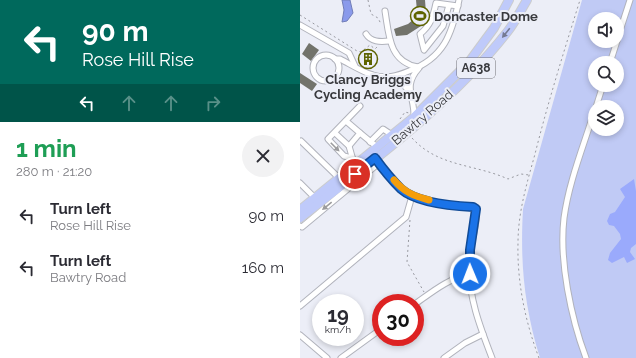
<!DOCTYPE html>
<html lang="en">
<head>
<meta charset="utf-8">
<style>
  :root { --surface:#fff; --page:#f2f2f3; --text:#2b2b33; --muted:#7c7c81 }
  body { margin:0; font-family:Raleway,sans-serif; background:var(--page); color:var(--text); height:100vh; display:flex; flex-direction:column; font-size:15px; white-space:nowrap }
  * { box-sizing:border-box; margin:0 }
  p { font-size:13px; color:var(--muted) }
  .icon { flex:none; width:22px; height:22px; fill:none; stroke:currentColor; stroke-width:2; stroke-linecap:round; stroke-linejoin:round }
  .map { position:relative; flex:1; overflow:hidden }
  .details { display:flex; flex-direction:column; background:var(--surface); width:300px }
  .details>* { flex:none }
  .hud { background:#00695c; color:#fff; overflow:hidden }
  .controls { position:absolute; left:288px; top:12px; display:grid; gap:8px }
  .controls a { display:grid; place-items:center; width:36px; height:36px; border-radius:50%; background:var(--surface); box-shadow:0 2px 6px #0003; font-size:20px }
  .speed { position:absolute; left:12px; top:294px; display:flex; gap:8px; font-size:20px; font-weight:700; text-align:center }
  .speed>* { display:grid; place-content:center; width:52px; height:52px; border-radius:50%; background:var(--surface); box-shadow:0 2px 6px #0003; line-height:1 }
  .speed small { font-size:10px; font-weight:400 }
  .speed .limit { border:6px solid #d22; background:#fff; color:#111 }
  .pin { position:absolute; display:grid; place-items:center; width:34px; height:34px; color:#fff; margin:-17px; border:2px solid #fff; border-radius:50%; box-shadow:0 1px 4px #0007 }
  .me { position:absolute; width:44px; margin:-22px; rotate:359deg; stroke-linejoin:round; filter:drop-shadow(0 0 3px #0008) }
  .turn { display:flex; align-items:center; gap:14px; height:84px; padding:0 16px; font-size:18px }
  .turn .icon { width:52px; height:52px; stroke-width:2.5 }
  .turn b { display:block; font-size:28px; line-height:34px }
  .lanes { display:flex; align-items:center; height:38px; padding:0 16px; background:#0003; justify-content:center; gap:20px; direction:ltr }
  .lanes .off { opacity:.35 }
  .round { display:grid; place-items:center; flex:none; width:42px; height:42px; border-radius:21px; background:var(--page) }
  .head { display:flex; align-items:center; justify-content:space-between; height:68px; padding:0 16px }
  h1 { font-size:24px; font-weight:700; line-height:30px; color:#1e9e55 }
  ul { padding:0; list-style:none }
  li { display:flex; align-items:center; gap:12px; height:52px; padding:0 16px }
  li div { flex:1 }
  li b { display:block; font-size:15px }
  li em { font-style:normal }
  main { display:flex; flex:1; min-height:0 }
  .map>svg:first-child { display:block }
</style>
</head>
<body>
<main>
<section class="details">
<div class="hud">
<div class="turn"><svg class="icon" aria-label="left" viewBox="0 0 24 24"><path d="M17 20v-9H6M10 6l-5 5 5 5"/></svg><div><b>90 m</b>Rose Hill Rise</div></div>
<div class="lanes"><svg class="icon" aria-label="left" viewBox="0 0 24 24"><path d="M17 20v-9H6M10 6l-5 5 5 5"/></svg><svg class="icon off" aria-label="ahead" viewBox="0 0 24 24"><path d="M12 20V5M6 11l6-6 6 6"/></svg><svg class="icon off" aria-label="ahead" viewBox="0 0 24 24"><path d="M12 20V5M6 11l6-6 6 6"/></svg><svg class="icon off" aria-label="right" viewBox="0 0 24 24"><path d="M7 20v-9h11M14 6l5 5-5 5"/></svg></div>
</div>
<div class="head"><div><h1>1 min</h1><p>280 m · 21:20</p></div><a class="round"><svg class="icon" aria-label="close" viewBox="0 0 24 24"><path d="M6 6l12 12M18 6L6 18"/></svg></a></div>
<ul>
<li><svg class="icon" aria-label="left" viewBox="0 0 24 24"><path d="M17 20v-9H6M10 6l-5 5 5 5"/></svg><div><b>Turn left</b><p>Rose Hill Rise</p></div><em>90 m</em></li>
<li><svg class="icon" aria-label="left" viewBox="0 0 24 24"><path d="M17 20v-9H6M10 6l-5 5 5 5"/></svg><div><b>Turn left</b><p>Bawtry Road</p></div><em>160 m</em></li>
</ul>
</section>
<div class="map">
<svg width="336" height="358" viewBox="0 0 336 358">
  <rect width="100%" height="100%" fill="#eceef7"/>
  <path fill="#c0caf5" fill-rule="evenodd" d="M282,0H336V358H240C224,306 220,263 223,209ZM295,19H317V41H295ZM295,63H317V85H295ZM295,107H317V129H295Z"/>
  <path fill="#9aaafc" d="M334,179L336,191V244L331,248L330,252L335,259L327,263L324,257L312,263L308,260L310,253L321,239L320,234L314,226L309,225L307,221L310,214L315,212L325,197L320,189Z"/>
  <path fill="#8a9aeb" stroke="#717db7" d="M42,0H50L53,13L47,21L42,22L44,10Z"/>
  <g fill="#72736b">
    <path d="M116,0H125L126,13L121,26L107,35L96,36L94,29L108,24L114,19L117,11Z"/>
    <path d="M9,43L19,50L11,61L2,54Z"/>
    <path d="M69,51L77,58L67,68L60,60Z"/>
    <path d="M0,73L17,84L12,91L0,83Z"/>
  </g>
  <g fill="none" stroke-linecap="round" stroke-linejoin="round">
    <defs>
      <g id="minor">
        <path d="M149,5L143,26L124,50L120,34C131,25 133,17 136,3L158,6"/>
        <path d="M85,11C89,35 89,62 118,67"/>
        <path d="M0,25L49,53L55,66"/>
        <path d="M66,34C71,42 80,42 89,41"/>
        <path d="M317,40L330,0"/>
        <circle cx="26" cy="68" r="13"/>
        <path d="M35,59H40C50,64 62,72 73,75C86,79 97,76 109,71C144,58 152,34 159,0"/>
        <path d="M310,63L317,41"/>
        <path d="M92,79L101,82L109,91"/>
        <path d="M296,107L303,85"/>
        <path d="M114,118C115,96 102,87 119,68"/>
        <path d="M46,121L60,133"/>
        <path d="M35,133L49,146L53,160"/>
        <path d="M1,141L39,178"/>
        <path d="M70,142L83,129L92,135"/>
        <path d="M49,146L60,133L77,147"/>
        <path d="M52,158L44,156L28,139L60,106"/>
        <path d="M75,158C83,168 92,180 101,189C117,203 152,206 173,207L176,209C179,223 169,246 169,262C168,296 180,327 192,358"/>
        <path d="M0,183L15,198"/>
        <path d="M0,226L2,227L79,163"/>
        <path d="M115,304C132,292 149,278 170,274"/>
        <path d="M0,306L106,217L112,196"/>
        <path d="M0,335L27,358"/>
        <path d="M41,358L81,329"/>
        <path d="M144,358L165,343L183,334"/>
        <path d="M286,358C271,318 259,261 264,218C269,181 284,145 295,109"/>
      </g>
      <g id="highway">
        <path d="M0,210L114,117L169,62L194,28L209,0"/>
        <path d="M0,218C72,162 152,103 208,31C215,22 221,10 227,0"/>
      </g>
    </defs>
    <use href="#minor" stroke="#b1b3bc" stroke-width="7"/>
    <use href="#highway" stroke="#cbcccd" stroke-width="10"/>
    <g stroke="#9899a0" stroke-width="1" stroke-dasharray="2 3" stroke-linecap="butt">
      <path d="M68,0L71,14L78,18L81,24"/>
      <path d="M0,15L57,51L61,52L70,45L75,49L77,47"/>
      <path d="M100,119L105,112L109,113"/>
      <path d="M112,138C138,167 175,164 208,179L221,174L229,175"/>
      <path d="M110,220L107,262L124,292"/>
      <path d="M239,358C225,321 217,282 218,243C218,212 227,183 235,154C248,102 264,51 280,0"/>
    </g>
    <use href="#minor" stroke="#fff" stroke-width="5"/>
    <use href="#highway" stroke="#bfcafa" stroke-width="8"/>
  </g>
  <defs><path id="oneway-solid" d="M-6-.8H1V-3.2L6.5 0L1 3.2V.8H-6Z"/></defs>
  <use fill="#757a92" href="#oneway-solid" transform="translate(206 33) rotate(129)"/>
  <g fill="#9c9c9e">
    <use href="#oneway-solid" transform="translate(35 147) rotate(45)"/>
    <use href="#oneway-solid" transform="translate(27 206) rotate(141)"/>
  </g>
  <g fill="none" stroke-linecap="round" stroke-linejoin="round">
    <defs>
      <path id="route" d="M55,174L75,158C83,169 92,180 101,189C117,203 153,206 173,207L176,209L170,250V274"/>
    </defs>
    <use href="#route" stroke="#114b97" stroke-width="10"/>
    <use href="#route" stroke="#1a73e8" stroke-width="7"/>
    <path stroke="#f59e0b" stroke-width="7" d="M94,180C104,192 114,196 129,200"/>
  </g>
  <defs>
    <symbol id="stadium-ring" viewBox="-11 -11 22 22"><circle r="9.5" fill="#eceef7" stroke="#5e6400" stroke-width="1.5"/><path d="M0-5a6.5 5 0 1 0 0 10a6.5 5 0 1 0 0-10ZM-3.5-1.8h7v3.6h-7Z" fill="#5e6400"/></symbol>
    <symbol id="building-ring" viewBox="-11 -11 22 22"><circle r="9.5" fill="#eceef7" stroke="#5e6400" stroke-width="1.5"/><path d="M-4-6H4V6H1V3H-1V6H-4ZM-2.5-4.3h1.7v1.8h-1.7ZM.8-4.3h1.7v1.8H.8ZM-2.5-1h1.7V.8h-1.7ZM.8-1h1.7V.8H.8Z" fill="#5e6400"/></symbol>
  </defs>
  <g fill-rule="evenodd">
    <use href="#stadium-ring" x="109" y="5" width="22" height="22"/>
    <use href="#building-ring" x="57" y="48" width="22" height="22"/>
  </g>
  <g text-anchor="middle" stroke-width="4" stroke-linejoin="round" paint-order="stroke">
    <rect fill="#eceef7" stroke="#6e6f75" stroke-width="1" x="157" y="58" width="38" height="20" rx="3"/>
    <g font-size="12" font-weight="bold" fill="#38393d">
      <text x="176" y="72">A638</text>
    </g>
    <g font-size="13" font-weight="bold" fill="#38393d" stroke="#eceef7" text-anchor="start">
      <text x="134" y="21">Doncaster Dome</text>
      <text x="68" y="84" text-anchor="middle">Clancy Briggs<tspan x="68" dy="15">Cycling Academy</tspan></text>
    </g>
    <g font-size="13" fill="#38393d" stroke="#eceef7">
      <text transform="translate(122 117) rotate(-41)" y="5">Bawtry Road</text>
    </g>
  </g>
</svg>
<div class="controls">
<a><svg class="icon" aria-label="sound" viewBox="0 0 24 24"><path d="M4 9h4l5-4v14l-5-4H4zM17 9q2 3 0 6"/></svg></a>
<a><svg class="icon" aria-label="search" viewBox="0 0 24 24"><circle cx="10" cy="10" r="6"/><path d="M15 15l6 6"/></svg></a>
<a><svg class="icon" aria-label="layers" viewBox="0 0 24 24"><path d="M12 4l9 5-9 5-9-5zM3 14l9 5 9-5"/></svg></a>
</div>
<div class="speed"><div>19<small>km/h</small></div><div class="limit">30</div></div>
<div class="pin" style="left:55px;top:174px;background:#d93025"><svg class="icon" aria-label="arrive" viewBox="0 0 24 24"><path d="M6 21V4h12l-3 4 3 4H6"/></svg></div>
<svg class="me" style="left:170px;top:274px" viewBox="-20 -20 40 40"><circle r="17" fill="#1a73e8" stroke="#fff" stroke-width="3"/><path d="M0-11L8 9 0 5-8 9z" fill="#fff"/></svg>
</div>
</main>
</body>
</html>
